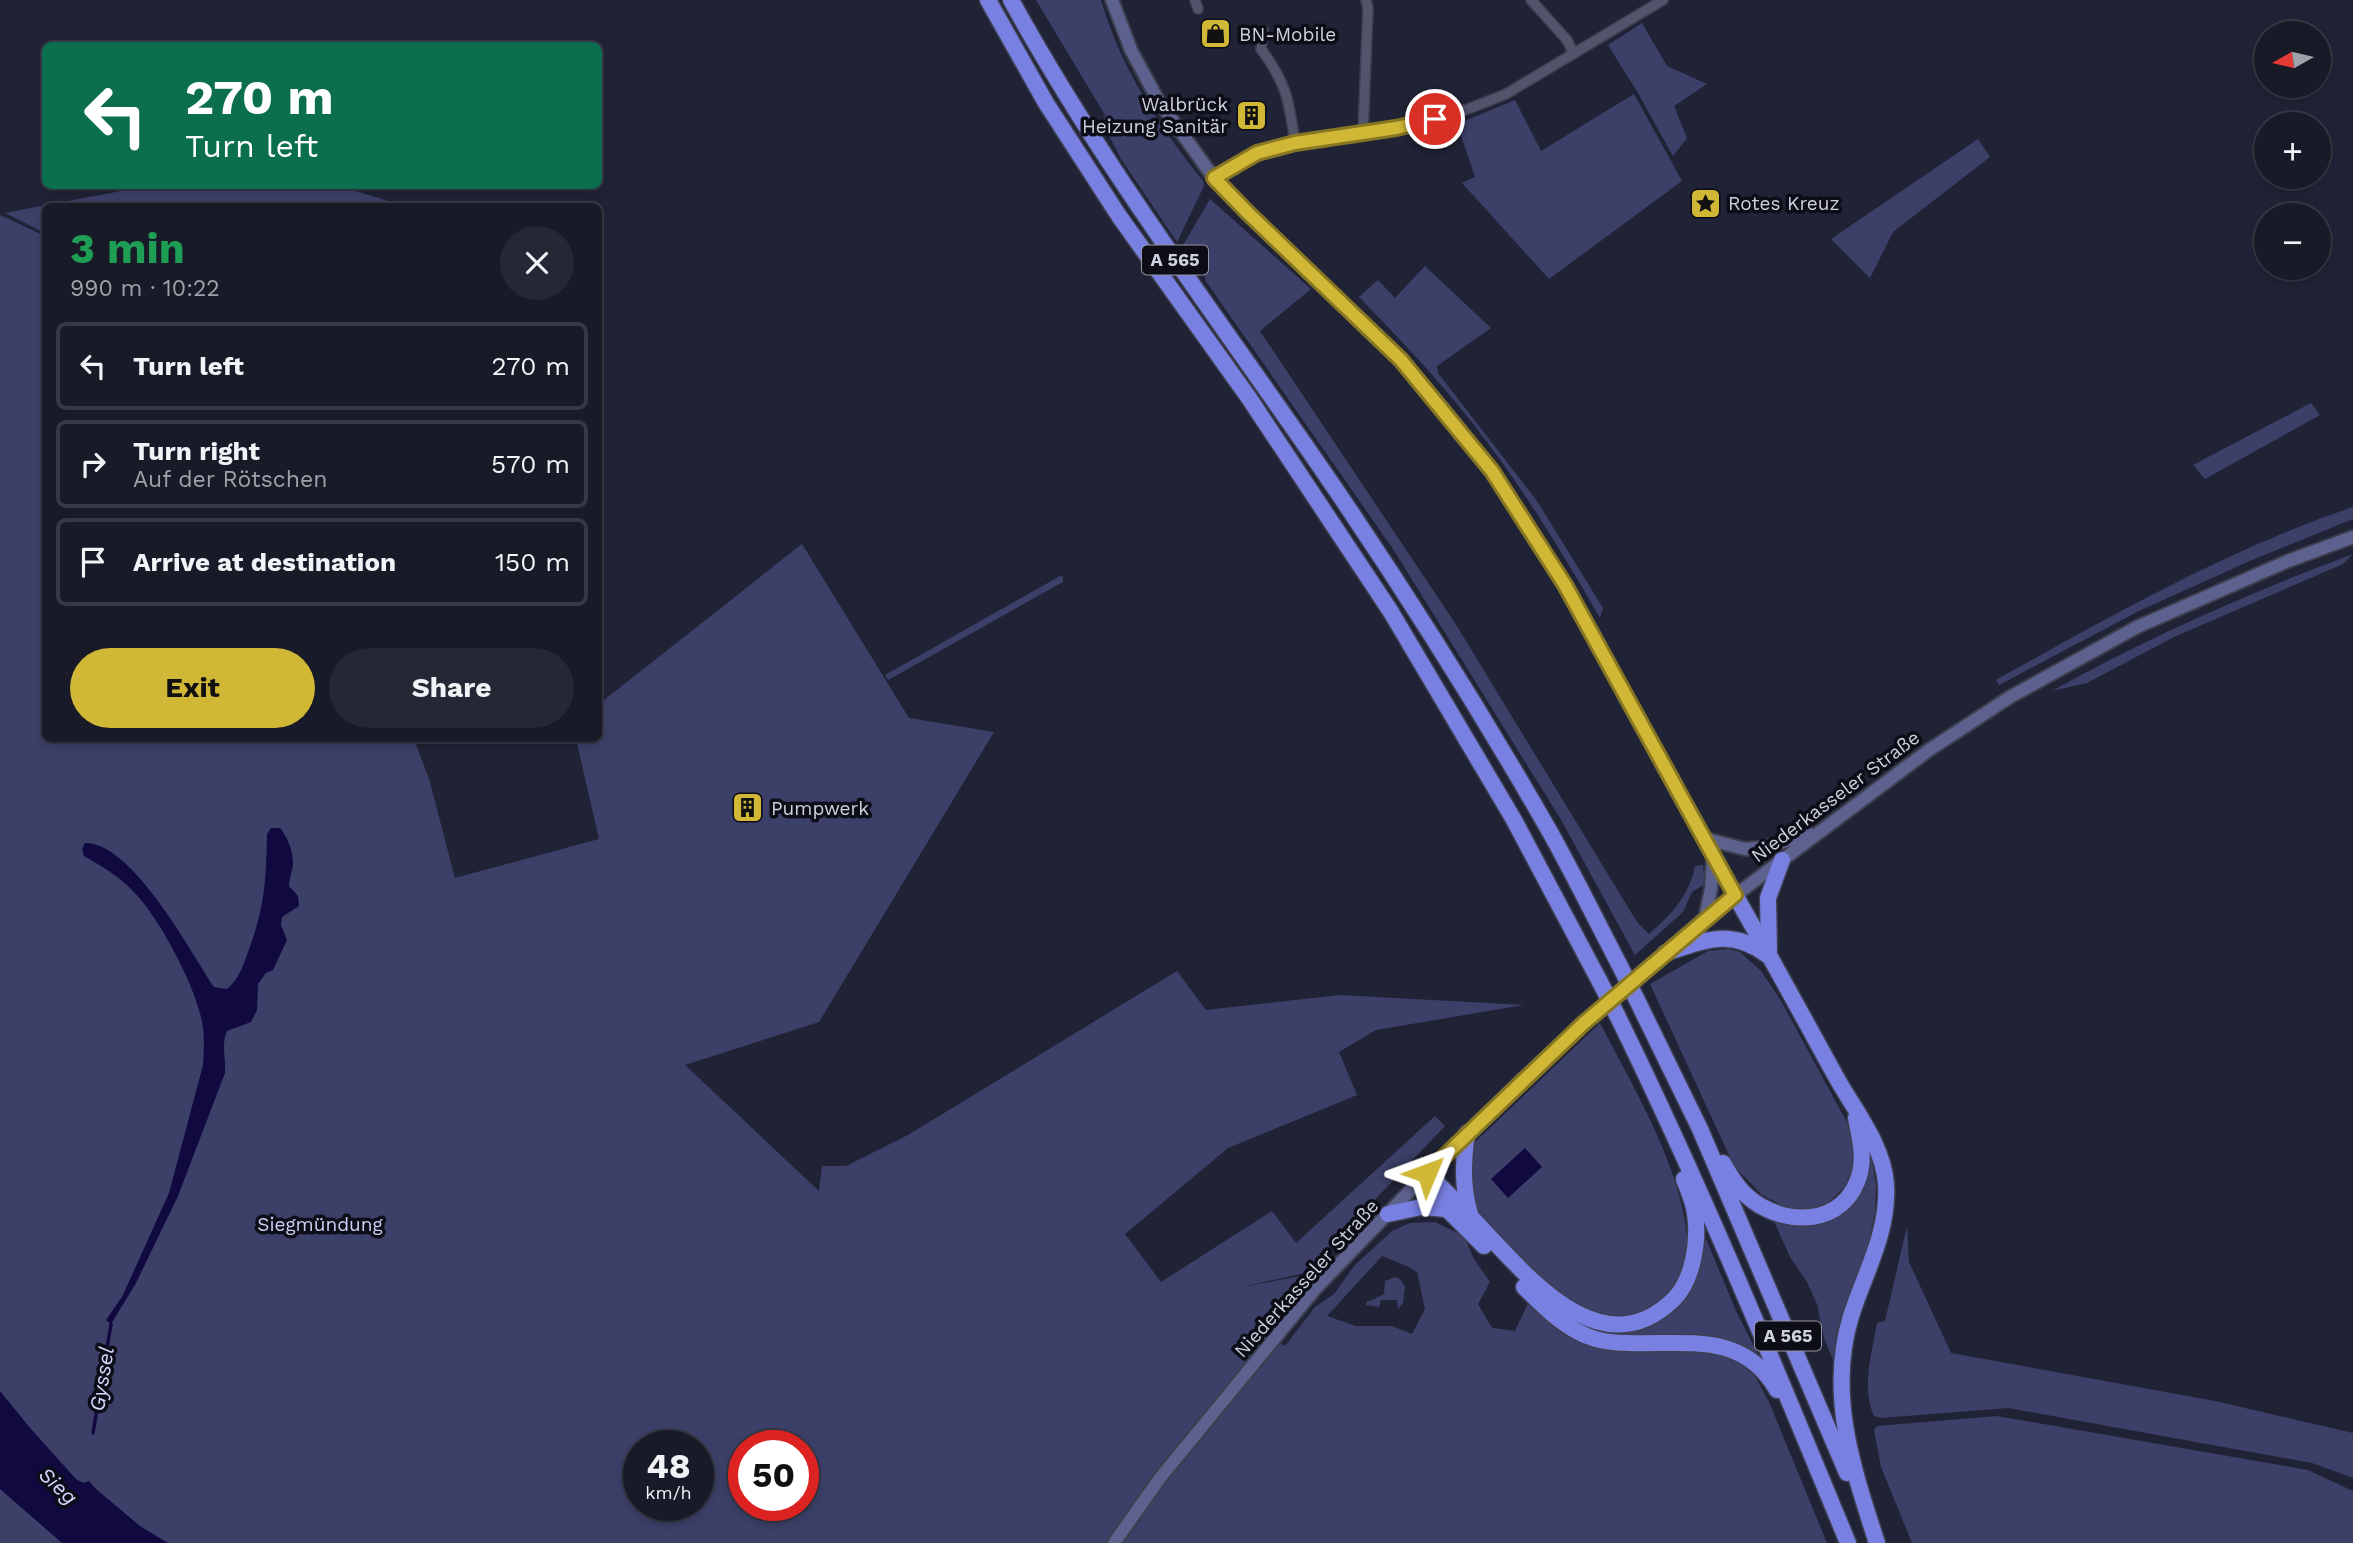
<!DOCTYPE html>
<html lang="en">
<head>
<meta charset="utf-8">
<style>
  :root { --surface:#181a28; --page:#252734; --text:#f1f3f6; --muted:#9fa1a8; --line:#363845; --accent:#d0b736 }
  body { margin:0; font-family:"Work Sans",sans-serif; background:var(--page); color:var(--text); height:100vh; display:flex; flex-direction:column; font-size:26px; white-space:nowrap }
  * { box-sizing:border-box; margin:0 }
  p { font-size:23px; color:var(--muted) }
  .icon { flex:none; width:38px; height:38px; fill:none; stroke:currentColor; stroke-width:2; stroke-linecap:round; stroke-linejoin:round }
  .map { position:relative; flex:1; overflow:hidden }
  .drawer { position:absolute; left:42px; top:203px; width:560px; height:539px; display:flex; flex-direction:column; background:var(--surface); border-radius:10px; box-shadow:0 4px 10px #0003,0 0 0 2px var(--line) }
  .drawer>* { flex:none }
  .guide { position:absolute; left:42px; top:42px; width:560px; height:147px; border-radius:10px; box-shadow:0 4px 10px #0003,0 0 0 2px var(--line); background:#0b6e4f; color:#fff; overflow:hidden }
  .needle { width:46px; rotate:262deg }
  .tools { position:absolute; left:2254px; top:21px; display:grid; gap:14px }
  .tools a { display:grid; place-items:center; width:77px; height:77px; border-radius:50%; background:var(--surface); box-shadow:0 4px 10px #0003,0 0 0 2px var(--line); font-size:35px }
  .speed { position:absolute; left:623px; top:1430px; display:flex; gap:14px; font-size:35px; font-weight:700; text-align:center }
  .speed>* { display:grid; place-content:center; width:91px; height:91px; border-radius:50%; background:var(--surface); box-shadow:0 4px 10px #0003,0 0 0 2px var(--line); line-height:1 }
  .speed small { font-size:18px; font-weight:400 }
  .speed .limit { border:10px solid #d22; background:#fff; color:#111 }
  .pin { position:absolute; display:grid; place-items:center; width:60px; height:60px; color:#fff; margin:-30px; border:4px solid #fff; border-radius:50%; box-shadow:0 2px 7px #0007 }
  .me { position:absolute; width:77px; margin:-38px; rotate:46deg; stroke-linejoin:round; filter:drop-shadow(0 0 5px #0008) }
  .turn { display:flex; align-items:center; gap:24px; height:147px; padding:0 28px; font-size:32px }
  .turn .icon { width:91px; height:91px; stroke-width:2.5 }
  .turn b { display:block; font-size:49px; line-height:60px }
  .round { display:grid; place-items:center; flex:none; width:74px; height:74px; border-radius:37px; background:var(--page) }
  .headline { display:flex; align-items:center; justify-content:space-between; height:119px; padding:0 28px }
  h1 { font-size:42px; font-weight:700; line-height:52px; color:#1e9e55 }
  .primary-button { display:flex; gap:14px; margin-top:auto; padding:14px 28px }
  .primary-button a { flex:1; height:80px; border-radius:42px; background:var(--accent); color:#111; font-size:28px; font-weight:700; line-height:80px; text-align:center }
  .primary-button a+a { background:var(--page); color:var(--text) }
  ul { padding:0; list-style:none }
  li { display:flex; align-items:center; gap:21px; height:88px; margin:0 14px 10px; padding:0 14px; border:4px solid var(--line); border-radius:10px }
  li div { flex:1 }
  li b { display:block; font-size:26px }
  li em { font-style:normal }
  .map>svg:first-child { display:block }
</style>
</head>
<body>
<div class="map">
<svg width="2353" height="1543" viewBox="0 0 2353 1543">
  <rect width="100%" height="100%" fill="#202336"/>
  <g fill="#3c4069" fill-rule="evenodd">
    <path d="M1036,0H1101C1121,69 1159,126 1203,181L1204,186L1177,242L1121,159L1103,124L1105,115Z"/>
    <path d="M1642,23L1667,66L1707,84L1674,106L1687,138L1673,156L1638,93L1608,45Z"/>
    <path d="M1634,94L1682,181L1549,279L1462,183L1475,177L1457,124L1515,100L1541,151Z"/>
    <path d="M1978,139L1990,157L1893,232L1870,278L1831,239Z"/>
    <path d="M147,186H339L405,206H46L45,233L5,213Z"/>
    <path d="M1210,199L1311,289L1260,331L1455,623L1637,922L1649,934C1670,916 1690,895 1695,866L1703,865L1705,884L1692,892L1683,912L1635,955L1560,818L1393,549L1205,280V273L1201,266L1194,264L1182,247Z"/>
    <path d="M0,215L45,236L46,738L414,739L429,779L455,878L599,839L576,739L598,738L599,704L802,544L909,718L994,732L819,1022L685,1065L819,1191L822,1166H846L908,1135L1177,971L1206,1010L1340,995L1524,1005L1376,1030L1339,1052L1357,1095L1228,1148L1125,1234L1161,1282L1272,1211L1296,1243L1435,1116L1445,1126L1305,1273L1242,1287L1301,1276L1254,1327L1285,1346L1315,1307L1334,1294L1355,1265L1392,1231L1410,1223L1435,1222L1464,1236L1474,1259L1490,1282L1478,1304L1492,1328L1515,1331L1530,1299L1550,1319L1666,1350L1709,1352L1736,1360L1755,1376L1769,1402L1827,1543H118L0,1426ZM1382,1256L1407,1266L1417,1272L1425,1309L1412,1334L1392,1326H1356L1327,1316ZM639,1446H698V1505H639ZM744,1446H803V1505H744Z"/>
    <path d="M1425,266L1491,328L1437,366L1438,373L1537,501L1603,608L1600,618C1562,552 1522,486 1474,425C1439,380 1399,338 1359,297L1378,280L1395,298Z"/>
    <path d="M2311,403L2320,415L2205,479L2193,465Z"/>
    <path d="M2353,507V519L2252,560L2139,611L1999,685L1996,680C2111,616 2228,549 2353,507Z"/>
    <path d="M2353,554L2343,564L2174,637L2087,683L2052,691C2149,637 2249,593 2353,554Z"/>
    <path d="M1060,576L1063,577V582L888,680L885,675Z"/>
    <path d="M1728,949L1740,952L1761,971L1780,999L1850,1128L1855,1145L1853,1166L1846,1185L1825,1206L1792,1210L1762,1195L1734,1166L1650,984L1708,951Z"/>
    <path d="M1600,1023C1632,1085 1682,1168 1687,1238C1691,1297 1631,1336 1579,1309C1560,1299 1484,1223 1474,1205C1465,1187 1469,1161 1474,1143Z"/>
    <path d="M1871,1155L1876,1185L1875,1213L1867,1249L1843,1315L1834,1362L1824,1338L1817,1304L1807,1282L1790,1257L1773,1219C1782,1223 1789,1223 1799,1223C1847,1222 1841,1179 1871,1155Z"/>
    <path d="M1907,1226L1909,1262L1951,1353L2215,1401L2353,1433V1478L2312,1463L2008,1408L1881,1418L1874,1416C1861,1387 1872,1353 1877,1323L1885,1321Z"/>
    <path d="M1704,1234L1737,1313L1762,1362C1749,1355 1733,1343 1718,1339C1684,1330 1647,1338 1612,1332L1638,1331L1674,1311L1690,1289L1701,1267Z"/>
    <path d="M1395,1277L1400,1279L1405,1287L1403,1303L1398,1309L1397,1300H1381L1379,1307L1366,1305L1367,1301H1370L1384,1294L1385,1281Z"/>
    <path d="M1997,1416L2308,1470L2353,1491V1543H1912L1881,1467L1874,1430L1877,1426Z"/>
    <path d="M0,1436L103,1543H0Z"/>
  </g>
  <g fill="#100a41">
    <path d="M271,828H280C287,836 293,851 293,862C293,870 289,878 289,886L298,896L299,906L282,917L281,925L287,940L273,970L266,973L258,984L257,1010L251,1022L227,1031C221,1044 226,1059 225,1073L178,1196L136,1283L111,1324L106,1320L122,1297L169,1193L203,1065C204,1049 205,1032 201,1017C192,980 159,917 132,890C119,876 101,866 84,856L82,849L85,843C132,842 190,951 214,987L227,989C239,979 243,966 248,952C265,907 266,881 267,834Z"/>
    <path d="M1525,1148L1542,1167L1508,1198L1491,1179Z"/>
    <path d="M0,1391L31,1429L76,1479L83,1483L89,1481L96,1489L140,1526L168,1543H62L0,1489Z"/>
  </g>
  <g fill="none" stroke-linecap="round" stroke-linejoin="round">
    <path stroke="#100a41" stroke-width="3.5" d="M93,1433L111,1324"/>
    <defs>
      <g id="street">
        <path d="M1195,0L1198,9"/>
        <path d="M1531,0L1567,40L1574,54"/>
        <path d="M1263,30L1261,49C1287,84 1289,101 1295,143"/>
        <path d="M1363,133L1368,8L1366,0"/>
        <path d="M1214,178L1257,153L1295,143L1396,128L1468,109L1506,94L1663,0"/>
      </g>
      <g id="secondary">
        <path d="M1112,0L1131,50L1158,100L1214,178L1248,213L1401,360L1447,414L1492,471L1565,585L1735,895"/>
        <path d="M1706,839L1745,849L1766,847L1810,834"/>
        <path d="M1705,918L1711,889L1713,856"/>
        <path d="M1114,1543L1160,1478L1316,1288L1427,1173L1525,1077L1584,1023L1705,918L1929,750L2010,697L2137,627L2288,561L2353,537"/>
      </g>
      <g id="highway">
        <path d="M988,0L1046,103L1119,216L1249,398L1391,612L1514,820L1600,982"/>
        <path d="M1011,0C1101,164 1215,314 1321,468C1402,586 1479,708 1550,832C1574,875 1596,920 1619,964"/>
        <path d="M1735,895C1769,954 1802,1015 1835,1075C1854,1110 1883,1144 1886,1184C1889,1232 1865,1272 1851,1316C1827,1394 1853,1469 1877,1543"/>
        <path d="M1769,950L1768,898L1782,860"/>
        <path d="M1665,953C1704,941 1731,927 1767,955"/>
        <path d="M1636,998L1700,1129L1847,1473"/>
        <path d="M1617,1015C1702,1188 1775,1366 1848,1543"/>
        <path d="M1467,1133C1463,1163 1462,1185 1470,1214"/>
        <path d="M1723,1163C1728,1172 1734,1182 1741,1190C1771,1224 1837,1232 1857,1182C1866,1161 1860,1139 1856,1118"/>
        <path d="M1427,1173C1447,1193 1468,1213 1487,1234C1533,1283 1604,1366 1673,1300C1693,1281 1699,1241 1695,1214C1694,1203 1688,1190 1684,1179"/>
        <path d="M1419,1181L1484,1246"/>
        <path d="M1388,1214L1421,1207L1446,1209"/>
        <path d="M1524,1287C1543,1306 1562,1326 1587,1336C1601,1342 1615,1343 1629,1343C1687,1345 1743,1331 1777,1390"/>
      </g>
    </defs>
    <use href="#street" stroke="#3d3f4f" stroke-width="12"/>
    <use href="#secondary" stroke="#3d3f4f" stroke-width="16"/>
    <use href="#highway" stroke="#3d3f4f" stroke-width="19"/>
    <use href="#street" stroke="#51546b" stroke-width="9"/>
    <use href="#secondary" stroke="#5d618e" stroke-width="12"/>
    <use href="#highway" stroke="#7880e1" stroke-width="16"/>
    <defs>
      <g id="highway-bridge">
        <path d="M1619,964L1636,998"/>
        <path d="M1600,982L1617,1015"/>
      </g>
    </defs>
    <use href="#highway-bridge" stroke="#3d3f4f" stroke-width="19" stroke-linecap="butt"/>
    <use href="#highway-bridge" stroke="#7880e1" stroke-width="16"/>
  </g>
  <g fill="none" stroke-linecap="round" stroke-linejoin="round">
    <defs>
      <path id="route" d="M1427,1173L1584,1023L1735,895L1565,585L1492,471L1401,360L1248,213L1214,178L1257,153L1295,143L1396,128L1435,119"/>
    </defs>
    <use href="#route" stroke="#877723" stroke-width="18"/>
    <use href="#route" stroke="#d0b736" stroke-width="12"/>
  </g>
  <defs>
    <symbol id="shop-square" viewBox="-11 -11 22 22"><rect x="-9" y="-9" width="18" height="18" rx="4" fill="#d0b736" stroke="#0c0d16"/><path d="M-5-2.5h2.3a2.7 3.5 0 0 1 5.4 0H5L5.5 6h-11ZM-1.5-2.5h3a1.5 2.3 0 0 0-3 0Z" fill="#111"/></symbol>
    <symbol id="building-square" viewBox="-11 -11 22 22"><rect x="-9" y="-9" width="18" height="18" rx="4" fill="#d0b736" stroke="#0c0d16"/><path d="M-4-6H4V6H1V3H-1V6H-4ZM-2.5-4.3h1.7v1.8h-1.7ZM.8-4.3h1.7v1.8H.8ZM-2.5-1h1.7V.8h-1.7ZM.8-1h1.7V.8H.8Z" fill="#111"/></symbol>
    <symbol id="sight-square" viewBox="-11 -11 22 22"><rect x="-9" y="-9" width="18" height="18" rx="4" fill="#d0b736" stroke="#0c0d16"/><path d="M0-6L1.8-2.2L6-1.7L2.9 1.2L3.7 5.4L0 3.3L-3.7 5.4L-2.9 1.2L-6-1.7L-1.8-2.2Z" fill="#111"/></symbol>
  </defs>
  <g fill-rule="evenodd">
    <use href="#shop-square" x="1198" y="16" width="35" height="35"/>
    <use href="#building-square" x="1234" y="98" width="35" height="35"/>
    <use href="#sight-square" x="1688" y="186" width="35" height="35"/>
    <use href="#building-square" x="730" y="790" width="35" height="35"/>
  </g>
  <g text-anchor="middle" stroke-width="7" stroke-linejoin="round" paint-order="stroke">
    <g fill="#0c0d16" stroke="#9496a2" stroke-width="2">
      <rect x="1142" y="245.5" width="66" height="29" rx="5"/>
      <rect x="1755" y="1321.5" width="66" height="29" rx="5"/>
    </g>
    <g font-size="18" font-weight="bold" fill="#cfd1de">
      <text x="1175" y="266">A 565</text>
      <text x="1788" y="1342">A 565</text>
    </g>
    <g font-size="19" fill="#cfd1de" stroke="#0c0d16" text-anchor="start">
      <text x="1239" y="41">BN-Mobile</text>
      <text x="1228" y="111" text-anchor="end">Walbrück<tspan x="1228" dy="22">Heizung Sanitär</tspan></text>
      <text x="1728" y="210">Rotes Kreuz</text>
      <text x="771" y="815">Pumpwerk</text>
    </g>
    <g font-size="19" fill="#cfd1de" stroke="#0c0d16">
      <text transform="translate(1835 796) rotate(-37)" y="7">Niederkasseler Straße</text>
      <text transform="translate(1306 1278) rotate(-48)" y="7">Niederkasseler Straße</text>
    </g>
    <g font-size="19" fill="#ccd2f7" stroke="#0c0d16">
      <text x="320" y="1231">Siegmündung</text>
    </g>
    <g font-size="21" font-style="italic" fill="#d2d8fd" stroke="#0c0d16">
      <text transform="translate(102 1379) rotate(-81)" y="7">Gyssel</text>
      <text transform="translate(58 1486) rotate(43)" y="7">Sieg</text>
    </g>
  </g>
</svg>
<div class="tools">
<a><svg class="needle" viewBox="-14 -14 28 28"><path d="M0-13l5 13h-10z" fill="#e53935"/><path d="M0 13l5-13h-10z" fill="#9fa1a8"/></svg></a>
<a>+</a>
<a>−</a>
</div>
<div class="speed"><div>48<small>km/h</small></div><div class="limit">50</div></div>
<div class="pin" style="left:1435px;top:119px;background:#d93025"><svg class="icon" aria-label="arrive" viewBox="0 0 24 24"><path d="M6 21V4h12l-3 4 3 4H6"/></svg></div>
<svg class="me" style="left:1427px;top:1173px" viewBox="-20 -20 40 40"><path d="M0-17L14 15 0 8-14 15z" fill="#d0b736" stroke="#fff" stroke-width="4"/></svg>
<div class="guide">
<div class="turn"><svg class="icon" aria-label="left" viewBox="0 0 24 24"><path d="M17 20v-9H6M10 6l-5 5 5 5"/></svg><div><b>270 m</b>Turn left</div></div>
</div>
<section class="drawer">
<div class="headline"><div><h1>3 min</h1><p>990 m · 10:22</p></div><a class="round"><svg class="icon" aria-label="close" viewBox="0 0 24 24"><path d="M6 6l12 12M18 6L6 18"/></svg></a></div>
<ul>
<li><svg class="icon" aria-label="left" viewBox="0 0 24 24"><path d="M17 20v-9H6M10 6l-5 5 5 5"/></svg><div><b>Turn left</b></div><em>270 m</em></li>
<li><svg class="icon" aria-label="right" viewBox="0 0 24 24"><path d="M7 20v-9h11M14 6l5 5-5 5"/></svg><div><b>Turn right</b><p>Auf der Rötschen</p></div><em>570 m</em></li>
<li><svg class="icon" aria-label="arrive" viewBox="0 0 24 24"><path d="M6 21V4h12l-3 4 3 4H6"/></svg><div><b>Arrive at destination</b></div><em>150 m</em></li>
</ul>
<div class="primary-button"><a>Exit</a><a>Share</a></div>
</section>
</div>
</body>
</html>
